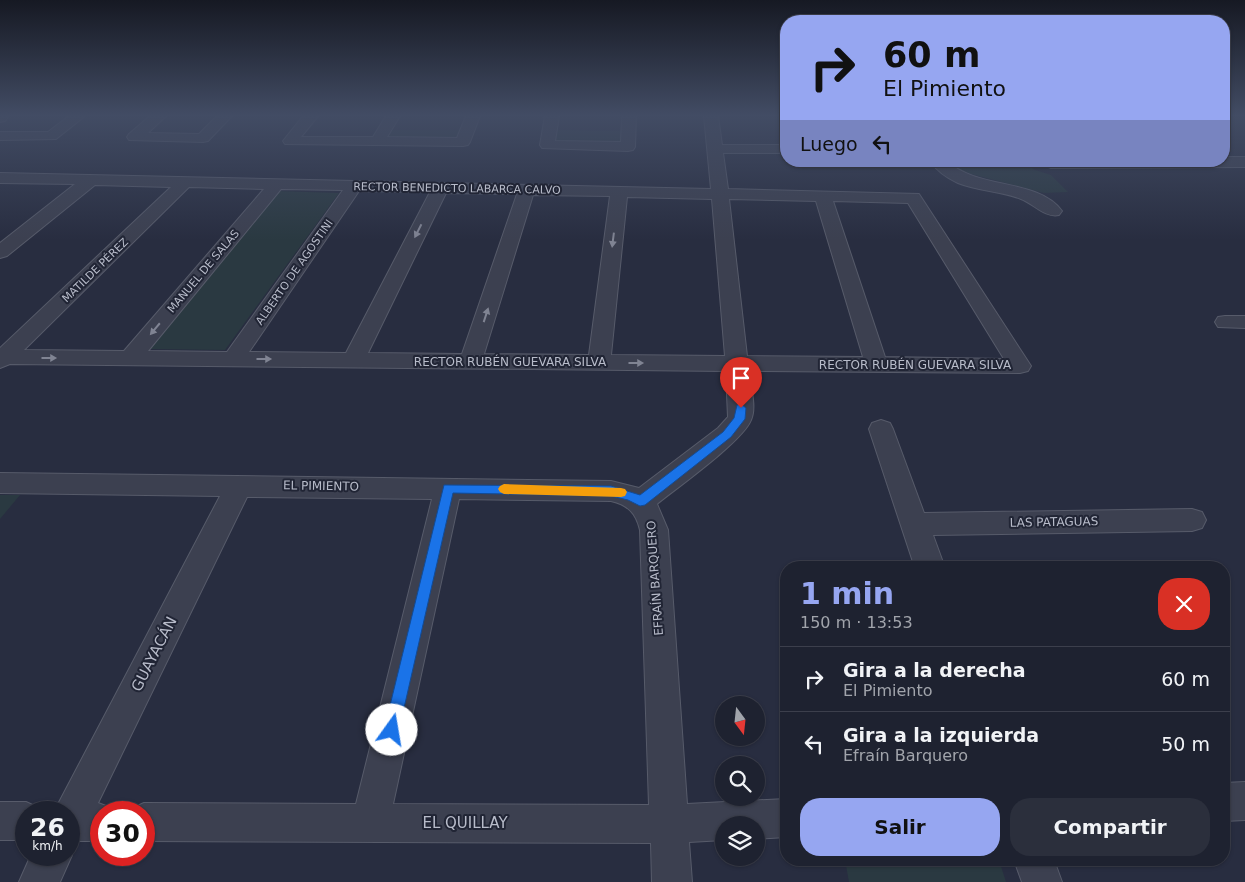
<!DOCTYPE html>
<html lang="es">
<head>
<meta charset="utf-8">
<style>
  :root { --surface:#1e2230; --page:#2b2f3c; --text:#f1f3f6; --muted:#a1a4ab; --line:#3c3f4c; --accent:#96a6f1 }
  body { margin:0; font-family:"DejaVu Sans",sans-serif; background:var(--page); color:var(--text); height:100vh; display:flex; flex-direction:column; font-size:19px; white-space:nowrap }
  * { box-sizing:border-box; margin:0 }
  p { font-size:16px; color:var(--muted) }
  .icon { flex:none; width:28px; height:28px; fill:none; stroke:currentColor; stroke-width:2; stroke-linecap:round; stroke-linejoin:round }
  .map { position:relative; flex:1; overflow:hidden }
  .sheet { position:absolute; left:780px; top:561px; width:450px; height:305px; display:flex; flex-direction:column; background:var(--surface); border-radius:20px; box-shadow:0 1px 4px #0004,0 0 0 1px var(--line) }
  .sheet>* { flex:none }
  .top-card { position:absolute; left:780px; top:15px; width:450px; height:152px; border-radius:20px; box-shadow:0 1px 4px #0004,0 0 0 1px var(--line); background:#96a6f1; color:#111; overflow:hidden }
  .needle { width:32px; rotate:165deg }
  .fabs { position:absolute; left:715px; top:696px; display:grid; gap:10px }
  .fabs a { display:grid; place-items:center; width:50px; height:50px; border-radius:50%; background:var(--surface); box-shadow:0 1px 4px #0004,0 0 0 1px var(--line); font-size:25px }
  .speed { position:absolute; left:15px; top:801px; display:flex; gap:10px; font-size:25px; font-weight:700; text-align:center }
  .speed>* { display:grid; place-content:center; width:65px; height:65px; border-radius:50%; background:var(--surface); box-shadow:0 1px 4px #0004,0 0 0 1px var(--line); line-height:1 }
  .speed small { font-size:12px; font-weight:400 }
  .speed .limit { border:8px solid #d22; background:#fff; color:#111 }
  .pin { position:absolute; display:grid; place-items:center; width:42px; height:42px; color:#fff; margin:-51px -21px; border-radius:50% 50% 50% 0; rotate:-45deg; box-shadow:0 0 5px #0007 }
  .pin .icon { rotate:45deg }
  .me { position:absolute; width:55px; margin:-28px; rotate:13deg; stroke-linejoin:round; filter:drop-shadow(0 0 4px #0008) }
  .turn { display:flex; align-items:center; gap:18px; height:105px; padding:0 20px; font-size:22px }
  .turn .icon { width:65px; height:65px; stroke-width:2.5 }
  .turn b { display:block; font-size:35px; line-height:42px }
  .then { display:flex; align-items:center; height:48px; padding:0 20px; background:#0003; gap:10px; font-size:19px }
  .round { display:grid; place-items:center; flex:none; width:52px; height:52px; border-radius:20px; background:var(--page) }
  .headline { display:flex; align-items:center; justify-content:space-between; height:85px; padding:0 20px }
  h1 { font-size:30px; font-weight:700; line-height:38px; color:var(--accent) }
  .primary-button { display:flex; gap:10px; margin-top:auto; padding:10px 20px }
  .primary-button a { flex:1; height:58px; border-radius:20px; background:var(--accent); color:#111; font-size:20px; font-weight:700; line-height:58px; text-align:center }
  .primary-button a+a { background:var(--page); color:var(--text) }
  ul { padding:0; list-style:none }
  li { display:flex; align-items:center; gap:15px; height:65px; padding:0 20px; border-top:1px solid var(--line) }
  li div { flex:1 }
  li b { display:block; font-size:19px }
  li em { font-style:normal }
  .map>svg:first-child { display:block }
</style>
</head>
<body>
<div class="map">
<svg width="1245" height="882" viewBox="0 0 1245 882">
  <rect width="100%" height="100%" fill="#282d40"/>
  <g fill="#2a3941">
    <path d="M388,130H465L461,141H381Z"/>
    <path d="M557,130L622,131L621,143H554Z"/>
    <path d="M951,161H1022L1035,170L1051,175L1068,192L1044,193L971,174L959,169Z"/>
    <path d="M278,191L339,193L225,350L149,349Z"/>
    <path d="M0,495H20L0,519Z"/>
    <path d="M845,860H999L1006,882H849Z"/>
  </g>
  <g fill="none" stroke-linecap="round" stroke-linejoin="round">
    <defs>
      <g id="street">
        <path d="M0,116H9L5,121L0,122Z"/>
        <path d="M69,116H85L56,139L0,140V132H48Z"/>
        <path d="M150,116H166L148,133L199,134L217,116H232L208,141L203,142L129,140L127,137L129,134Z"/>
        <path d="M303,116H318L301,137H373L386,116H400L387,137L457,138L466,116H480L470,142L468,145L463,146L285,144L283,141Z"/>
        <path d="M545,116H559L555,141L621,142L622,116H636L635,147L633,150L628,151L542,148L540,145Z"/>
        <path d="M704,116H718L722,145H786V153H723L728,189L919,194L1031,366L1028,371L1020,373L749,371C750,385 757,407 751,420C743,441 678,487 657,504L668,530L687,804L786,799V837L756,839V825H724V840L689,842L692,882H652L651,843L144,841V812H129L131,809L144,803L356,804L432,499L247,497L98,803L114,809L116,812H101V841H69V812H53L56,808L220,496L0,493V473L611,481L639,488L718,428L728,417L726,371L10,364L0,368V348L171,187L95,185L7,256L0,258V243L75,184L0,183V173L711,189ZM189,187L264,189L124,351L24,350ZM281,189L343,190L227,352L148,351ZM359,191L430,192L346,353L249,352ZM446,193L517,194L462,354L368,353ZM533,195L610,196L589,355L484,354ZM627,197L712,199L725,356L611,355ZM729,199L816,201L863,357L747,356ZM833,201L908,203L1004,359L885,357ZM459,499L611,501C628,505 636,513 640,530L649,805L393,804Z"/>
        <path d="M1224,157H1245V167L1051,168L1046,166L1043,163L1044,161H1224Z"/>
        <path d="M930,161H947C978,190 1038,178 1062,211L1059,215C1045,218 1034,204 1021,199C1001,191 978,191 958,183C947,178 937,171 930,161Z"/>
        <path d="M1225,316H1245V328L1218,327L1215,322L1218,317Z"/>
        <path d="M881,420L890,423L893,429L924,513L1192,509L1202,512L1206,520L1202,528L1192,531L933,535L945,568H915L869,429L872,423Z"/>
        <path d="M1245,782V820L1224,821V783Z"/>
        <path d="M0,802H26L39,808L42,812H26V840H0Z"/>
        <path d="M69,848L72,855L60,882H19L31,855H69Z"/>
        <path d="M1014,860H1054L1062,882H1022Z"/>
      </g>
    </defs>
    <use href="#street" stroke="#575b6a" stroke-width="2"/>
    <use href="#street" fill="#3c4050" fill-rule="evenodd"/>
  </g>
  <defs><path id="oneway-solid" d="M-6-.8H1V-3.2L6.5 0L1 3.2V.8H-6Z" transform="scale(1.25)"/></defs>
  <g fill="#808493">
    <use href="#oneway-solid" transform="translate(418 231) rotate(117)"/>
    <use href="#oneway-solid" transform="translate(613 240) rotate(97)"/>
    <use href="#oneway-solid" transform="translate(486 315) rotate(-72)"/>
    <use href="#oneway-solid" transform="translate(155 329) rotate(130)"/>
    <use href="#oneway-solid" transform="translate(49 358)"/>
    <use href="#oneway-solid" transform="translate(264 359)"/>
    <use href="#oneway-solid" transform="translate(636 363)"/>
  </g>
  <linearGradient id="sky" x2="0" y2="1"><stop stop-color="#161923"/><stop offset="0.48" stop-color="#424c64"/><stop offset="1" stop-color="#424c64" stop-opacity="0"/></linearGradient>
  <rect width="1245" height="240" fill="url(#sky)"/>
  <path fill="#1a73e8" stroke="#114b97" d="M741,404L746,408L745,419L731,437L645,505L640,506L628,500L611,496L453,493L399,730L397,736L392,738L386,736L384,730L444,485L611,486L640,495L723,432L734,418L737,405Z"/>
  <path fill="#f59e0b" d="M504,484L621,488L625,489L627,492L625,496L621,497L504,494L500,492L498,489L500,486Z"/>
  <g text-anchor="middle" stroke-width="4" stroke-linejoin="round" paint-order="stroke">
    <g font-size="11" fill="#b8bcca" stroke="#212535">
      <text transform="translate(457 188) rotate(1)" y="4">RECTOR BENEDICTO LABARCA CALVO</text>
      <text transform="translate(95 270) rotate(-44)" y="4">MATILDE PÉREZ</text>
      <text transform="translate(203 271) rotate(-50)" y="4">MANUEL DE SALAS</text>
      <text transform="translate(294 272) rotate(-55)" y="4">ALBERTO DE AGOSTINI</text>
    </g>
    <g font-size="12" fill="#b8bcca" stroke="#212535">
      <text x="510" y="366">RECTOR RUBÉN GUEVARA SILVA</text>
      <text x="915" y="369">RECTOR RUBÉN GUEVARA SILVA</text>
      <text transform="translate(321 486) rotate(1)" y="4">EL PIMIENTO</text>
      <text transform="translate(1054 522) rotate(-1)" y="4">LAS PATAGUAS</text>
      <text transform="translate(655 578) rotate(-94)" y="4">EFRAÍN BARQUERO</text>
    </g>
    <g font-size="15" fill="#b8bcca" stroke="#212535">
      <text transform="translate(154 654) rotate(-63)" y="5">GUAYACÁN</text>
      <text x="465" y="828">EL QUILLAY</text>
    </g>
  </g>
</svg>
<div class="fabs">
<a><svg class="needle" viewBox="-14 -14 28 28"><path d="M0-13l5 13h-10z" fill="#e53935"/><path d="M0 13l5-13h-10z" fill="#a1a4ab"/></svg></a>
<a><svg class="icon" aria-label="search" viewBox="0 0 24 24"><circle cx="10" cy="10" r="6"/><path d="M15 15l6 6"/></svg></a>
<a><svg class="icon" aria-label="layers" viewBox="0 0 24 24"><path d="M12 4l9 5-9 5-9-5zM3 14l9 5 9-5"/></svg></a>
</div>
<div class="speed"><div>26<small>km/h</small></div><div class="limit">30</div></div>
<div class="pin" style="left:741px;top:408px;background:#d93025"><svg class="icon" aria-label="arrive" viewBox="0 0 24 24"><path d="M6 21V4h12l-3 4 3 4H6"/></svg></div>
<svg class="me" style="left:392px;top:730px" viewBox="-20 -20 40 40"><circle r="19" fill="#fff"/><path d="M0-13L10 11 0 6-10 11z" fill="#1a73e8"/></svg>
<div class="top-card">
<div class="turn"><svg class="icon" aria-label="right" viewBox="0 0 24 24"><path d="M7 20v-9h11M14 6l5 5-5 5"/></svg><div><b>60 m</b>El Pimiento</div></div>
<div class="then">Luego<svg class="icon" aria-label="left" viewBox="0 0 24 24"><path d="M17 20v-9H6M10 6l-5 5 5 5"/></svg></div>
</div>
<section class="sheet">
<div class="headline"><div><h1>1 min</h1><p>150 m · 13:53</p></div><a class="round" style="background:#d93025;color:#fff"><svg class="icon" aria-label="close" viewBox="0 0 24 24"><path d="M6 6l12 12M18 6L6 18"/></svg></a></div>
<ul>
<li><svg class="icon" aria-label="right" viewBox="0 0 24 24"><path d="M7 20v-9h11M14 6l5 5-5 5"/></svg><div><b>Gira a la derecha</b><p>El Pimiento</p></div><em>60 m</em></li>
<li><svg class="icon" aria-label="left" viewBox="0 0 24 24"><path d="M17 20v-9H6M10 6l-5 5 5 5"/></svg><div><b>Gira a la izquierda</b><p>Efraín Barquero</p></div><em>50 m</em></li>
</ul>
<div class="primary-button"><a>Salir</a><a>Compartir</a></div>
</section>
</div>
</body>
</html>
